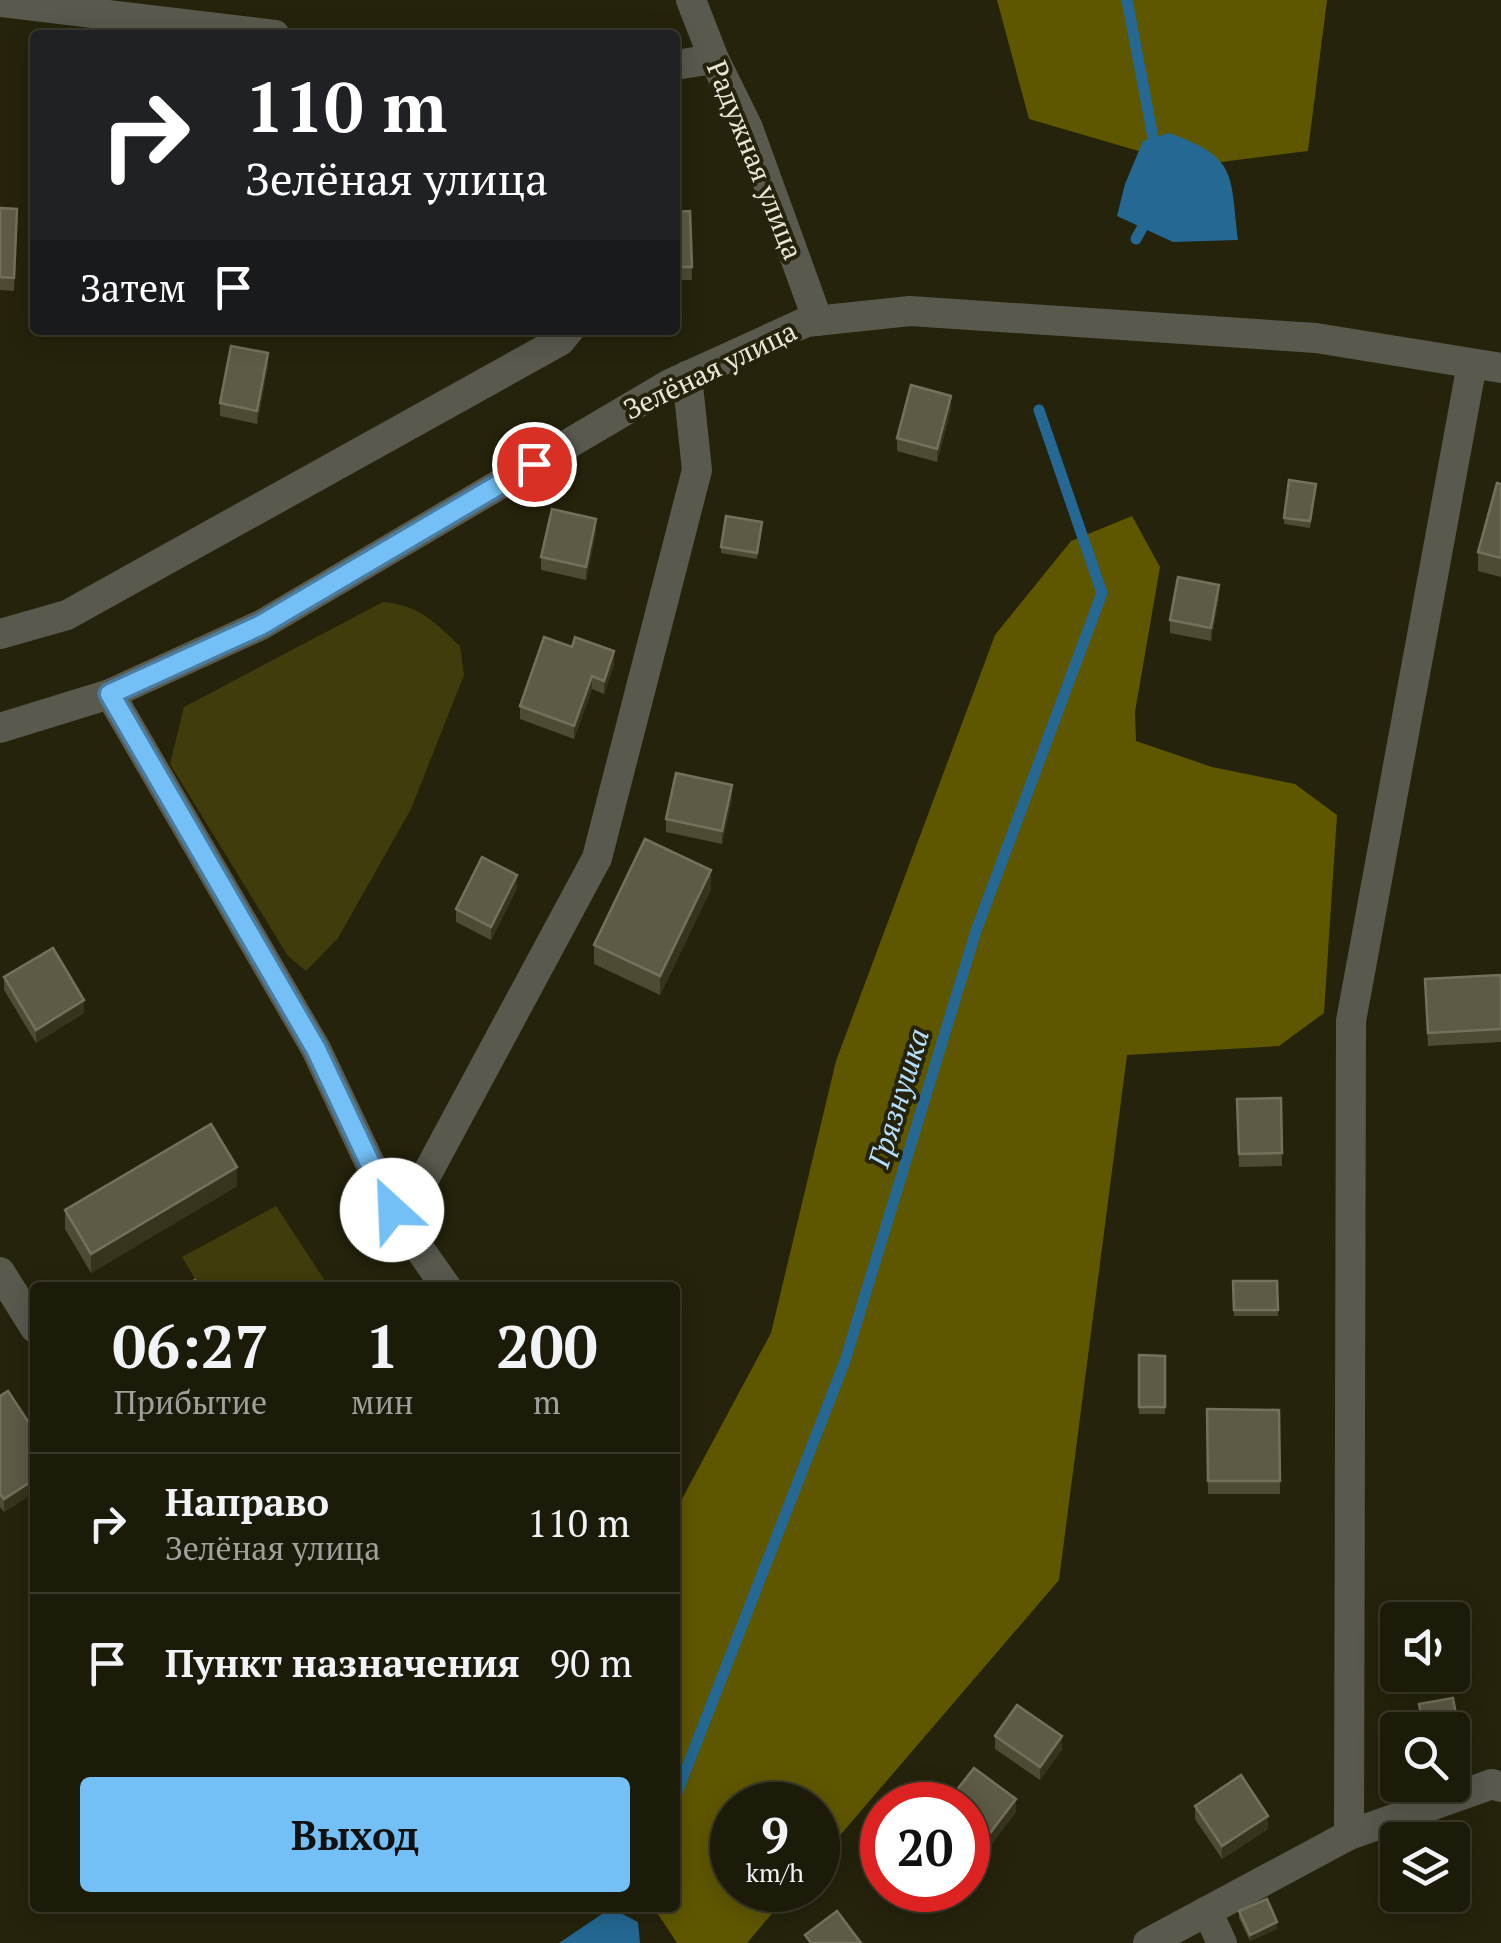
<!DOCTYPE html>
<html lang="ru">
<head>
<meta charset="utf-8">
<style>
  :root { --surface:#1c1a08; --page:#252312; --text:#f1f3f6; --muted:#a0a19c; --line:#3a3829; --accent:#74c0f6 }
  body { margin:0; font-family:"PT Serif",serif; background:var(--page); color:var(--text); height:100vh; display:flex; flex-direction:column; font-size:38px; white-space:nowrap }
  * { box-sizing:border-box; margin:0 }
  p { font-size:32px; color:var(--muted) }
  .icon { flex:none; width:55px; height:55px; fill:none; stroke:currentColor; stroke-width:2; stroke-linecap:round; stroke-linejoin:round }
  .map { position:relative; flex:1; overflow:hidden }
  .details { position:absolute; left:30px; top:1282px; width:650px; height:630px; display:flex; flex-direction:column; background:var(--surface); border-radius:10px; box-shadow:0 5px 25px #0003,0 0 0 2px var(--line) }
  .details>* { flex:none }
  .banner { position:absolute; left:30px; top:30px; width:650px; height:305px; border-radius:10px; box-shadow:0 5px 25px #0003,0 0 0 2px var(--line); background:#202124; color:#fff; overflow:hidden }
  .buttons { position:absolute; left:1380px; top:1602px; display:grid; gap:20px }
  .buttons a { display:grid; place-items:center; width:90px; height:90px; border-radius:10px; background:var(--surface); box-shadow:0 5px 25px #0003,0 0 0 2px var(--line); font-size:50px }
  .speed { position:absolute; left:710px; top:1782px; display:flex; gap:20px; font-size:50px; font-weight:700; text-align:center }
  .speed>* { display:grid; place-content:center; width:130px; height:130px; border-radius:50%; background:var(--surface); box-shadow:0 5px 25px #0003,0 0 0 2px var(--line); line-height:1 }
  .speed small { font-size:25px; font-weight:400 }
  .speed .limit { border:15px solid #d22; background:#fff; color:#111 }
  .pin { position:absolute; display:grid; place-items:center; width:85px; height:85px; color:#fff; margin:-42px; border:5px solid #fff; border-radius:50%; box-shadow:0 2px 10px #0007 }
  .me { position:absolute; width:110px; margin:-55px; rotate:335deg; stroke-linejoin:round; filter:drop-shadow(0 0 8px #0008) }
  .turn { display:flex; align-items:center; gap:35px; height:210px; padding:0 50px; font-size:45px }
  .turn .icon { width:130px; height:130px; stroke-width:2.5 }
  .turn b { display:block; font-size:70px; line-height:85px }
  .then { display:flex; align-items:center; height:95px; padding:0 50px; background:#0003; gap:20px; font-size:38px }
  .eta { display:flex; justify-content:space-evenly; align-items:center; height:170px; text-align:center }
  .eta b { font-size:60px; font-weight:700; line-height:70px }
  .button { display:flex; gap:20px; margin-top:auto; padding:20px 50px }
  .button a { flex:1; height:115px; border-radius:10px; background:var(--accent); color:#111; font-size:40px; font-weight:700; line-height:115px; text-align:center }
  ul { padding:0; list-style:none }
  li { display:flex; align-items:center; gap:30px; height:140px; padding:0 50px; border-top:2px solid var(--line) }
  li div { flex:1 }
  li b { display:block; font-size:38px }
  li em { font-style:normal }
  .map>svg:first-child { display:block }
</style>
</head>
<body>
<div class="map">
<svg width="1501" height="1943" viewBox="0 0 1501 1943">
  <rect width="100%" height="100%" fill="#25230b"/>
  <g fill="#413c0b">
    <path d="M383,602C421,606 433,621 460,646L464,675L411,809L338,938L306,971L288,956L170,764L184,707Z"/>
    <path d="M276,1206L329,1287H200L182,1257Z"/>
  </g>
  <g fill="#5f5700">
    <path d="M997,0H1327L1308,151L1190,166L1029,119Z"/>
    <path d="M1132,516L1160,567L1135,712L1136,741L1212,767L1295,784L1337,815L1324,1013L1279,1046L1127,1055L1059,1580L818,1861V1805H732V1890H792L747,1943H677L654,1908H675V1512L771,1333L836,1061L995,635L1071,541Z"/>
  </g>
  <g fill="#246893">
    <path d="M1169,133C1238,158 1230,173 1238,240L1173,242L1117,216L1125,184L1143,141Z"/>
    <path d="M611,1908L638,1922L640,1943H559Z"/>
  </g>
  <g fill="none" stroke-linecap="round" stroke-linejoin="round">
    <g stroke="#246893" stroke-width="11">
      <path d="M1127,0L1156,153"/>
      <path d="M1136,239L1148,217"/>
      <path d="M675,1798L845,1361L976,931L1102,593L1039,410"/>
    </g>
    <g stroke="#5a594e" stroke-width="30">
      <path d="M691,0L714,59L748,128L818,321"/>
      <path d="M0,2L275,35"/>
      <path d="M675,65L714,59"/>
      <path d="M1472,364L1351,1021L1349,1835L1492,1784L1501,1787"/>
      <path d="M0,634L67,615L560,341L569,330"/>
      <path d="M110,694L316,1049L392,1210L447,1288"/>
      <path d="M0,728L110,694L261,625L670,384L806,322L910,311L1316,338L1501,368"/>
      <path d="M401,1222L597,858L697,470L687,376"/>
      <path d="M0,1272L35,1328"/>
      <path d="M1207,1911L1222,1943"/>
      <path d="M1148,1943L1349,1835"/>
    </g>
  </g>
  <g fill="#4d4b33">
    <path d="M0,208L17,209L14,291L0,290Z"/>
    <path d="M690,211L692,280H675V212Z"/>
    <path d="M268,366L257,424L220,416V403Z"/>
    <path d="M951,409L937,462L897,451V438Z"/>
    <path d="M1501,484V577L1478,571V552Z"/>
    <path d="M1316,491L1310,528L1284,524V518Z"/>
    <path d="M762,528L757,559L721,553V547Z"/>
    <path d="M596,532L586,580L541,570V557Z"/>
    <path d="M1219,598L1211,641L1170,633V620Z"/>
    <path d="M572,647L614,664L604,694L592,689L574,739L520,719V706Z"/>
    <path d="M732,798L722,844L666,832V819Z"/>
    <path d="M517,888L491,940L456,922V909Z"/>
    <path d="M711,889L660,995L594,964V945Z"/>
    <path d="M1501,975V1042L1428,1046L1425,979Z"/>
    <path d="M4,977L84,1013L36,1043L4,990Z"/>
    <path d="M1281,1098L1282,1166L1239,1167L1237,1099Z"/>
    <path d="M237,1186L91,1273L65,1229V1210Z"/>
    <path d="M1233,1281H1277L1278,1316H1234Z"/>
    <path d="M1139,1355L1165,1356V1414H1139Z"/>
    <path d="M0,1396L35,1432V1492L4,1512L0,1507Z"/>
    <path d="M1207,1409L1279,1410L1280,1494H1208Z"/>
    <path d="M1419,1704L1460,1736V1742L1452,1743V1730H1422Z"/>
    <path d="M995,1736L1062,1749L1040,1780L995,1749Z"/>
    <path d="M968,1805L1016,1812L971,1871L968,1868Z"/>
    <path d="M1195,1806L1268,1829L1222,1859L1195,1819Z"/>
    <path d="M1239,1911L1277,1929L1250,1941L1239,1918Z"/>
  </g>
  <g fill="#36341c">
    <path d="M268,353V366L257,424V411Z"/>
    <path d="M951,396V409L937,462V449Z"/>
    <path d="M596,519V532L586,580V567Z"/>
    <path d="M1219,585V598L1211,641V628Z"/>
    <path d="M614,651V664L604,694V681Z"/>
    <path d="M592,676V689L574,739V726Z"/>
    <path d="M732,785V798L722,844V831Z"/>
    <path d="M711,870V889L660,995V976Z"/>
    <path d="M517,875V888L491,940V927Z"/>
    <path d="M84,1000V1013L36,1043V1030Z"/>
    <path d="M237,1167V1186L91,1273V1254Z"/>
    <path d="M35,1479V1492L4,1512V1499Z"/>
    <path d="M1062,1736V1749L1040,1780V1767Z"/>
    <path d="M1016,1799V1812L971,1871V1858Z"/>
    <path d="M1268,1816V1829L1222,1859V1846Z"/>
    <path d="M1277,1922V1929L1250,1941V1935Z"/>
  </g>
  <g fill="#5d5b45" stroke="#73715c" stroke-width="2.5">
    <path d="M0,208L17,209L14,278L0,277Z"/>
    <path d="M690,211L692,267H675V212Z"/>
    <path d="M231,346L268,353L257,411L220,403Z"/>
    <path d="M911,385L951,396L937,449L897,438Z"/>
    <path d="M1289,480L1316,484L1310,521L1284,518Z"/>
    <path d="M1497,483L1501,484V558L1478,552Z"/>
    <path d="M552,509L596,519L586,567L541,557Z"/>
    <path d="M726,516L762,522L757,553L721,547Z"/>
    <path d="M1178,577L1219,585L1211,628L1170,620Z"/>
    <path d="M544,637L572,647L575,637L614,651L604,681L592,676L574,726L520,706Z"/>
    <path d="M676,773L732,785L722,831L666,819Z"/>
    <path d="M645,839L711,870L660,976L594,945Z"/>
    <path d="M482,857L517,875L491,927L456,909Z"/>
    <path d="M53,948L84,1000L36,1030L4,977Z"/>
    <path d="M1501,975V1029L1428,1033L1425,979Z"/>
    <path d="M1281,1098L1282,1153L1239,1154L1237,1099Z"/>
    <path d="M211,1124L237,1167L91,1254L65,1210Z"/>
    <path d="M195,1280L200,1288H183Z"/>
    <path d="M1233,1281H1277L1278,1310H1234Z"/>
    <path d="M1139,1355L1165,1356V1407H1139Z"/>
    <path d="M8,1391L35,1432V1479L4,1499L0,1494V1396Z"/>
    <path d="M1207,1409L1279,1410L1280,1481H1208Z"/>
    <path d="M1453,1698L1460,1736L1452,1737V1730H1424L1419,1704Z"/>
    <path d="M1017,1705L1062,1736L1040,1767L995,1736Z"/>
    <path d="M974,1768L1016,1799L971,1858L968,1855V1805H945Z"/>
    <path d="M1241,1775L1268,1816L1222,1846L1195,1806Z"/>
    <path d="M1267,1899L1277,1922L1250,1935L1239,1911Z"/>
    <path d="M837,1911L861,1943H811L805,1935Z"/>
  </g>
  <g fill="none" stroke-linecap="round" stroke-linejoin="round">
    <defs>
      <path id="route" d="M392,1210L316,1049L110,694L261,625L534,464"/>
    </defs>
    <use href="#route" stroke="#4b7da0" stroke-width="25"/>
    <use href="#route" stroke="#74c0f6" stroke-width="18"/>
  </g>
  <g text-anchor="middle" stroke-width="8" stroke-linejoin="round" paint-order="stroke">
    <g font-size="28" fill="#e7e6d7" stroke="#25230b">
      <text transform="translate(755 160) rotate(68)" y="10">Радужная улица</text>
      <text transform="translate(710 370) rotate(-26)" y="10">Зелёная улица</text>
    </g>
    <g font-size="30" font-style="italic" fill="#b5defc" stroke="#25230b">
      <text transform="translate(899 1098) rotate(-73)" y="10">Грязнушка</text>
    </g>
  </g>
</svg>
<div class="buttons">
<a><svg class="icon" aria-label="sound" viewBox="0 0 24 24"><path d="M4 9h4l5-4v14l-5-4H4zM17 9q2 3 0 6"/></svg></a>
<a><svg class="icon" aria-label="search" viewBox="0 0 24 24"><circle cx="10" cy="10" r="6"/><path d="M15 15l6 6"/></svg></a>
<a><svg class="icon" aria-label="layers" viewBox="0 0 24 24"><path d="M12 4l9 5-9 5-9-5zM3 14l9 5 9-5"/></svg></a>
</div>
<div class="speed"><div>9<small>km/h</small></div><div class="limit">20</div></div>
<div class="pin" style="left:534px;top:464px;background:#d93025"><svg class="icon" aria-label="arrive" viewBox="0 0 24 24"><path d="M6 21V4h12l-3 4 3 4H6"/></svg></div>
<svg class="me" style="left:392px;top:1210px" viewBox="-20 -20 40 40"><circle r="19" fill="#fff"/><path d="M0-13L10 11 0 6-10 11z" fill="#74c0f6"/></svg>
<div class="banner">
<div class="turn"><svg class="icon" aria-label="right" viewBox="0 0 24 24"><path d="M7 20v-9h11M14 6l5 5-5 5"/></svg><div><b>110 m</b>Зелёная улица</div></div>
<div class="then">Затем<svg class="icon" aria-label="arrive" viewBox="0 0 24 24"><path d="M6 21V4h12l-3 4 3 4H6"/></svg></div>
</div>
<section class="details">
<div class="eta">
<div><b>06:27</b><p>Прибытие</p></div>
<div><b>1</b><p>мин</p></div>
<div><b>200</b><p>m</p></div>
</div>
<ul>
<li><svg class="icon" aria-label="right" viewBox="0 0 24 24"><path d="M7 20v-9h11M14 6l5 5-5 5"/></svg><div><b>Направо</b><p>Зелёная улица</p></div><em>110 m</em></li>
<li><svg class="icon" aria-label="arrive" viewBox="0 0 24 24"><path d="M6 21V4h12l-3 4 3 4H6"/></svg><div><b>Пункт назначения</b></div><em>90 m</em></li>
</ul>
<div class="button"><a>Выход</a></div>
</section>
</div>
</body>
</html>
